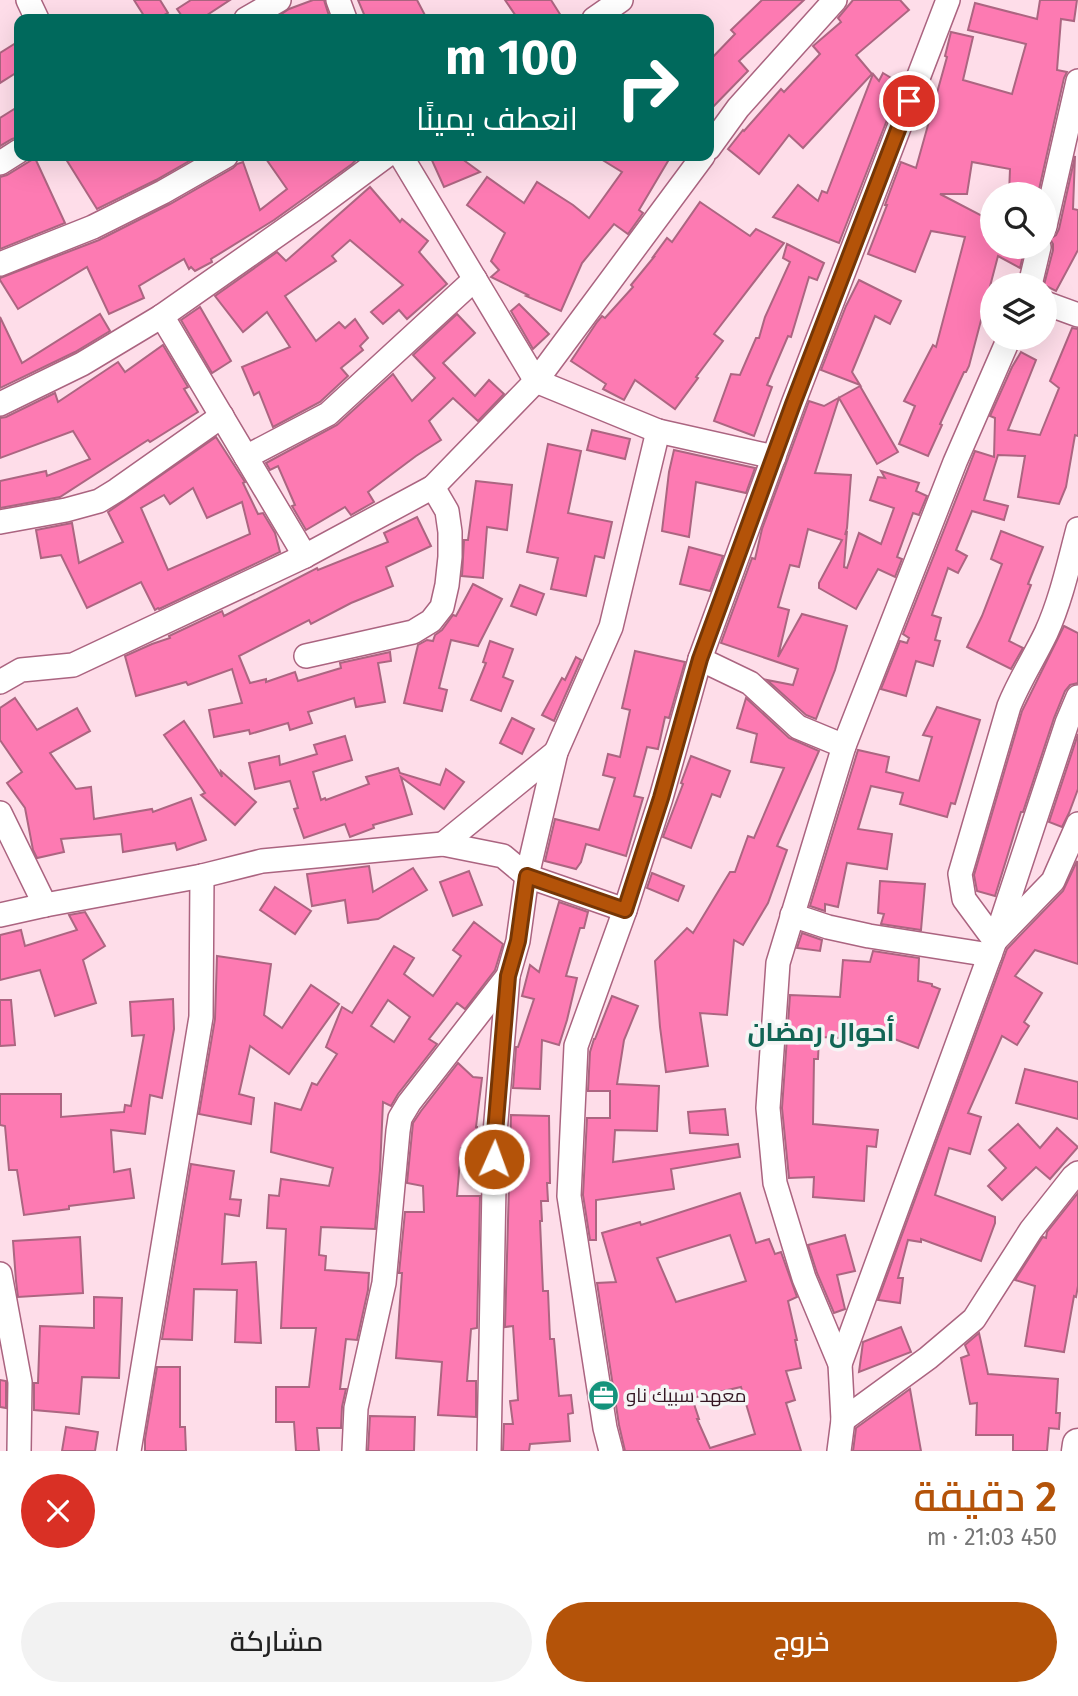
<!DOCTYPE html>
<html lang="ar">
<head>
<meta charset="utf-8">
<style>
  :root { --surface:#fff; --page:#f2f2f2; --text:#222; --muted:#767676; --accent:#b45309 }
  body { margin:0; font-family:"Fira Sans",Cairo,sans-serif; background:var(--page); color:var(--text); direction:rtl; height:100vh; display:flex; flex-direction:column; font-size:26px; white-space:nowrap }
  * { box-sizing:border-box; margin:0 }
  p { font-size:23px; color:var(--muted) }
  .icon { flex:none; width:38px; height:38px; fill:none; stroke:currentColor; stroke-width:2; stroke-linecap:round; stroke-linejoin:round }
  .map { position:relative; height:1451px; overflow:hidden; direction:ltr }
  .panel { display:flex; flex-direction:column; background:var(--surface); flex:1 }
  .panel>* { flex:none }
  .banner { position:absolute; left:14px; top:14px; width:700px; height:147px; border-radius:14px; box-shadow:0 7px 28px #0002; direction:rtl; background:#00695c; color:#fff; overflow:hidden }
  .tools { position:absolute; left:980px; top:182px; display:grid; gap:14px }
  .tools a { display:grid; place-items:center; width:77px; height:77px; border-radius:50%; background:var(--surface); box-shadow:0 7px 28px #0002; font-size:35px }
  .pin { position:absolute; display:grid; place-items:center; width:60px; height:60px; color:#fff; margin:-30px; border:4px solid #fff; border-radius:50%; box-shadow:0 2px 7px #0007 }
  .me { position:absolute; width:77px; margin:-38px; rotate:2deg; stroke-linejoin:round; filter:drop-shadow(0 0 5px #0008) }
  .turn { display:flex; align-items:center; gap:24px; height:147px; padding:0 21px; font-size:32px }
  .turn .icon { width:91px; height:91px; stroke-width:2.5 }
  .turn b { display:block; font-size:49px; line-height:60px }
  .round { display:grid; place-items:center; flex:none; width:74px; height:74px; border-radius:37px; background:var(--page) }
  .head { display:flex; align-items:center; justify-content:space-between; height:119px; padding:0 21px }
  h1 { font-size:42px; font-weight:600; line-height:52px; color:var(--accent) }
  .button { display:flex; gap:14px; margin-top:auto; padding:14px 21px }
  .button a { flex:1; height:80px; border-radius:42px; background:var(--accent); color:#fff; font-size:28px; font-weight:600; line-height:80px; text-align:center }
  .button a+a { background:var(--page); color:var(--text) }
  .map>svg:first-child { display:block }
</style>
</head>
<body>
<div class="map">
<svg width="1078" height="1451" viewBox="0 0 1078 1451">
  <rect width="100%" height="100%" fill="#fedde9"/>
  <g fill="#fd7ab2" stroke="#ac6581" stroke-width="2" fill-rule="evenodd">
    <path d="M134,0H160L168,13L157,19H146Z"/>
    <path d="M191,0H230L201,19H184L177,9Z"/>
    <path d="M313,0H324L330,19H274L289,9Z"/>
    <path d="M358,0H417L427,19H366Z"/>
    <path d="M505,0H551L563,19H518Z"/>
    <path d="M762,0H804L739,61L748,71L709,111V61L735,34L731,30Z"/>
    <path d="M853,0H900L909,10L856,55L872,74L803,148L789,135L759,174L728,149L743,130L744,131L781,89L784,92L820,54L813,46L841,22L838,18Z"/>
    <path d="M1040,0H1077L1074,21L1061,19L1057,70L1067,72L1064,78L1038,194H1009L1010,169L972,162L967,194H940L992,221V247H1025L1020,268L998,256L969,366L966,372H964L940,424L942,425L928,456L899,444L915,406L904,401L933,345L936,347L965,237L931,231L915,272L868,254L887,205H885L901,162L916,168L947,57L945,56L951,32L973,37L963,80L1012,94L1026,44L968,30L975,3L1037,19Z"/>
    <path d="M19,41V71L0,83V53Z"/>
    <path d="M883,73L901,84L839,243L773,217L798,185L818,201L822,191L827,193L873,74L879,81Z"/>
    <path d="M19,106V137L12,139L0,146V118Z"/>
    <path d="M64,156H198L156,180L97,209Z"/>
    <path d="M264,156H360L352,164L274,220L211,259L212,262L195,271L191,267L189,269L184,259L139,286L144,298L109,314L87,267L18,309L0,280V278L99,240L170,204L233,168L237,164L243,162L260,210L287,189Z"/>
    <path d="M430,156H458L480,172L444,187Z"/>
    <path d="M596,156H671L639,210L643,213L628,234L614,224L582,263L561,311L526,296L528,295L491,277L499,270L491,261L505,233L467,205L487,177L524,203L537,182L573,205L589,218L622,172Z"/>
    <path d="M1075,156L1073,209L1078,210V250L1056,291L1044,285L1053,250V244L1050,239L1056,235L1059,229Z"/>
    <path d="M35,158L65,223L0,249V177L7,175Z"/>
    <path d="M370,187L400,222L402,219L428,241L419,252L447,284L407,319L399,310L383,324L371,312L403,285L350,240L332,256L336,261L285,296L316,341L339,322L345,328L355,319L368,338L360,346L363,350L341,368L348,376L320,402L273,427L259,392L254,395L242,367L290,347L267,312L243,332L215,296L277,252L286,261Z"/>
    <path d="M700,202L750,236L756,229L784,243L714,334L723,341L696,377L698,378L675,409L635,380L624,400L603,389L606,384L571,361L597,322L602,316L605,318L633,287L631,285L654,257H653L667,238L672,242Z"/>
    <path d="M787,244L824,263L817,280L809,277L791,337L788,336L767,385L772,387L754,436L714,421L731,374L740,375L756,338H759L765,317L790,262L783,258Z"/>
    <path d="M859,280L901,301L890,324L875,316L852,372L860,385L821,370L846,306Z"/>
    <path d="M519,304L549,334L533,349L511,311Z"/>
    <path d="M200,307L231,361L212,373L181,320Z"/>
    <path d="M100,314L110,331L75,352L0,388V317L22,363Z"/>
    <path d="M457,314L475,333L443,363L475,396L489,380L504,394L478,421L453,398L429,421L441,440L416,456L368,492L374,502L351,515L345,507L306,530L292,506L295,505L278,466L270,470L266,463L337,425L393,374L412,401L435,378L413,355Z"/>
    <path d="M1072,328L1078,329V436L1075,435L1066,487L1059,504L1018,497L1025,456L998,455L984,500L1008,506L1004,520L972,511L956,550L967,556L958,573L948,568L932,615L941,618L935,640L940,641L933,666L916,661L906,696L881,689L900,641L907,643L909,638L903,634L975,451L994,457L995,418L990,416L1012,367L1021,352L1036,360L1008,430L1040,435L1059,388L1050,381Z"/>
    <path d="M163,345L188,387L184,389L198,412L150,442L148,440L60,497L0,508V481L46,471L47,476L90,459L73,431L0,458V418L6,417L55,393L58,402L118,362L125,372Z"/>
    <path d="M860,386L898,452L877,464L839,398L815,473L851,475L847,528L845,535L847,531L844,567L847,568L859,533L881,544L894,508L870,500L878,477L885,478L881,471L919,483L916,491L927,496L919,515L913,513L897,557L902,559L895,577L878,569L856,609L819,588V583L842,540L808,529L799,567L790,565L778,607L789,610L778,657L802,614L847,626L835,670L816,719L806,715L767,680L793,685L798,669L721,643L752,558L755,559L762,529L809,401L824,406Z"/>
    <path d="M592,430L630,439L625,459L587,450Z"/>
    <path d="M216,437L245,482L243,483L258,514L263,513L275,533L280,552L159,609L158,608L155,610L141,582L87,608L61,555L41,558L36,530L72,523L79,563L123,542L108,512ZM193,488L207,518L242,502L250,534L168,570L141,508L164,495L170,504Z"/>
    <path d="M548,444L581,451L568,513L612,522L604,558L595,556L586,596L551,589L558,558L527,552Z"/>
    <path d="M674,450L755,468L746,493L696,482L689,537L662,531L669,472Z"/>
    <path d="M476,481L512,485L507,530L487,527L483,578L462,576L464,540H468Z"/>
    <path d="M417,517L431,546L386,567L393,586L351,603L311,624L309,620L239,656L250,683L266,679V682L295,672L298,681L341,668L340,663L390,652L391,661L378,663L385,702L356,707L354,698L308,712L312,723L290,730L288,723L250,734L249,730L214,737L209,710L242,703L232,669L188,685L186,682L136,696L125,656L152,644L170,638L169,636L222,611L224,616L317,568L318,570L388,542L384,533Z"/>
    <path d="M1001,531L1043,547L1028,584L1031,585L1009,641L1023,648L1011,669L967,647L982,616L1002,564L991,559Z"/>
    <path d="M689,547L723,556L710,591L680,584Z"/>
    <path d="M473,584L502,599L478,646L451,640L439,688L447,690L442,711L404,703L418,645L427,640L433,641L435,635L442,630L453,615L456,616Z"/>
    <path d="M520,585L544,594L536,615L511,606Z"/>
    <path d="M1064,626L1078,633V683L1070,685L1065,691L1054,718L1023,812H1021L995,896L977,891L974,875L1022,711Z"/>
    <path d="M490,641L513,649L503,677L513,681L501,711L471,700L486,663L483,662Z"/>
    <path d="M635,651L685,662L669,718L665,717L658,749L647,747L634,796L643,798L626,856L586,844L581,862L576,869L545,861L555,819L599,830L615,778L603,775L608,754L620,757L630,710L622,708Z"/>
    <path d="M576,657L581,660L554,721L542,715L562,678L565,680Z"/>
    <path d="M15,698L37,730L77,708L90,731L50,753L76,789L91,787L94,819L152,809L153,812L191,798L206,840L177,850L175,843L123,852L121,834L61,839L64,852L37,858L33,850L25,808L7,783L22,772L0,740V708Z"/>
    <path d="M746,698L789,738L819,751L777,846L787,850L768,903L743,945L734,940L727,1015L700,1013L708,1066L666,1072L660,1027L655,961L687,928L693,933L730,872H735L748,836L754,838L784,768L751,762L757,734L737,728Z"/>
    <path d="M937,707L980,720L955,804L951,803L947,817L900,804L903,793L871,786L858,829L892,834L887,869L847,863L838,907L825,904V911L810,906L858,750L889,757L886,772L919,781L932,737L923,735Z"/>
    <path d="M512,718L534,729L522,754L500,743Z"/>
    <path d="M184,721L222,777L221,771L256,802L235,825L201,795L205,793L164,735Z"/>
    <path d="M1078,734V789L1069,813L1062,827L1049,822Z"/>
    <path d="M345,736L352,760L313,772L321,800L325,798L326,800L369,784L366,777L398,768L400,773L440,785L446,769L464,782L444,809L401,777L412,814L373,825L374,828L350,837L345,824L304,838L294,809L298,808L290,781L255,789L249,763L279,756L280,765L317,754L314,745Z"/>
    <path d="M691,756L730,771L720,797L712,794L691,848L663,837L683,784L681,783Z"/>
    <path d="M1077,861L1078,964L1035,950L1015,976L1042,993L1024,1022L1029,1026L1017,1045L1002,1036L968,1113L981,1117L970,1154L949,1148L935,1195L995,1217V1223L981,1261L921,1239V1242L908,1240L898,1278H903L900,1303L878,1300L1007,949L1063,891Z"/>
    <path d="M369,866L373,892L413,868L427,890L378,919L348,923L345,900L312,906L307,874Z"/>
    <path d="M469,871L482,905L453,916L440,882Z"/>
    <path d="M652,873L684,886L678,901L647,888Z"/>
    <path d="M880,881L925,884L921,930L881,924L884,914L878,913Z"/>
    <path d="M275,887L311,911L295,934L260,910Z"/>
    <path d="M559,902L588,912L584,928H580L566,976L577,978L567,1020L559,1045L542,1040L540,1089L513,1088L516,1047H518L534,999L522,996L530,965L539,972Z"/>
    <path d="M85,912L105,946L83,960L96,1003L55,1016L40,970L0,980V935L21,930L25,946L77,930L69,915Z"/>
    <path d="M474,922L503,944L495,970L465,1009L457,1003L429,1039L437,1044L398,1094L391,1106L383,1102L380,1170L375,1229L321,1227L319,1255L326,1256L325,1270L369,1273L368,1290L357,1340L346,1339L340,1389H346L342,1407L341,1428H317L319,1451H296L294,1422H276V1387H309L316,1328H281L286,1229L267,1228L269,1195L279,1196L281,1179L329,1186L333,1168L271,1152L275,1103L301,1110L312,1083L317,1085L337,1054L326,1047L342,1007L352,1013L394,946L414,958L404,974L433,996L461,956L453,950ZM388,1000L410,1017L394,1042L371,1026Z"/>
    <path d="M802,933L822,940L820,951L797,948Z"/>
    <path d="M873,951L919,958L918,981L932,984V986L940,989L918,1048L865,1028V1039L819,1037L818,1059H814L813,1124L878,1130L876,1147L867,1146L864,1201L813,1197L814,1177L789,1178L782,1108L790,995L840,997L843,960L870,962Z"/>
    <path d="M217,956L271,964L264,1015L282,1028L311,985L339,1004L289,1074L250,1046L239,1094L254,1098L251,1124L199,1114L215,1019Z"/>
    <path d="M612,996L638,1006L624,1040L617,1084L659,1086L657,1131L615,1130L613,1162L738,1144L740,1157L671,1169L674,1189L596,1200V1240H590L583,1195L587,1118H610V1091H588L590,1052L594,1039H595Z"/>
    <path d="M173,999L174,1029L162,1098L150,1095L145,1134L111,1130L114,1172L130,1169L134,1198L69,1206V1209L24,1215L17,1170H9L5,1126L0,1125V1094H61V1117L124,1112L125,1105L131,1106L144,1035L132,1036L130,1002Z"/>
    <path d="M0,1000H11L15,1045L0,1046Z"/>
    <path d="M458,1063L473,1077L482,1078L476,1127H477L475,1149L461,1148L457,1196H480L477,1328L471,1329L467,1381H476V1417L438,1415L442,1362L396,1358L402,1273H399L405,1212H424L423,1186L407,1183L413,1123L421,1111Z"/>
    <path d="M1025,1069L1078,1082V1119L1016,1103Z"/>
    <path d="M725,1109L728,1135L690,1133L688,1112Z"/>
    <path d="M511,1115L549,1116L550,1183H547L548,1201H541L542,1221H540L543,1291H548L550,1339H554L559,1396L571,1395L573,1413L568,1414L570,1441L530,1444L529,1451H503L504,1424H513L510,1401L518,1400L513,1326L505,1327Z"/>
    <path d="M1018,1124L1040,1148L1057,1128L1078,1147L1050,1179L1036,1167L1002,1200L988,1186L1006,1168L989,1150Z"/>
    <path d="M191,1164L234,1171L230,1199L241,1200L239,1216L225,1214L222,1264L256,1262L261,1343L235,1342L237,1290L194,1289L192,1340L162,1339Z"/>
    <path d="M740,1193L756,1243L769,1239L775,1254L781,1252L797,1297L788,1301L797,1340H795L801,1368L786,1371L795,1400L786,1403L801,1451H625L619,1425L597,1283L616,1282L602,1233L640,1222L641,1225ZM730,1235L746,1281L676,1302L657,1258ZM741,1387L755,1434L710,1448L697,1419H699L692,1398Z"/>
    <path d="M1078,1193V1286L1076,1297L1074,1296L1064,1352L1025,1346L1035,1286L1015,1280L1042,1238L1043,1237L1046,1238L1047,1232Z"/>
    <path d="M845,1235L855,1271L837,1275L845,1309L834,1313L817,1273L808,1245Z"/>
    <path d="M80,1237L83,1293L18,1297L16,1281L13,1241Z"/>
    <path d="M94,1297L122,1298L119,1378L82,1377L79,1414L34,1410V1383H38L40,1326L94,1328Z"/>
    <path d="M901,1327L911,1352L859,1372L863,1342Z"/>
    <path d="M979,1333L988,1374L1058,1379L1056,1413H1060L1059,1429L1049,1428L1047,1451H1013V1435H976L977,1403L970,1404L961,1358L969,1355L965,1345Z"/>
    <path d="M157,1367H180V1427H185L186,1451H145V1439Z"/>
    <path d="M0,1380L6,1381V1408L0,1407Z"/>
    <path d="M910,1389L921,1451H853L856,1428Z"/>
    <path d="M370,1416L415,1417L414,1451H368Z"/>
    <path d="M66,1427L98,1432L95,1451H62Z"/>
  </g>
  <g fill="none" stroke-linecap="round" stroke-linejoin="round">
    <defs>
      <g id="minor">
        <path d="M28,0L37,19"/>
        <path d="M338,0L345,19"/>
        <path d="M246,19L279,0"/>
        <path d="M594,19L621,0"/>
        <path d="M709,148L738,108L835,0"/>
        <path d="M401,156L536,381L658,431L774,457"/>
        <path d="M0,163L19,151"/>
        <path d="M1045,226L1078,81"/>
        <path d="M0,264L93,227L163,192L226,156"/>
        <path d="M1030,285L1039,247"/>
        <path d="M1045,303L1078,315"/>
        <path d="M162,316L305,556"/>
        <path d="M0,404L82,364L162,316L313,210L386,156"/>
        <path d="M246,457L328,414L475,279"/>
        <path d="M0,522L66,510L99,501L117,490L222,416"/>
        <path d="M1078,529C1069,563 1061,600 1046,633C1034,658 1019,681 1009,706L960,874L964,899L995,941L1053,881L1078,824"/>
        <path d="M306,656L413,632L431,621L442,607L447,585L450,557V532L447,511L433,487"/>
        <path d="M700,659L750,683L798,727L844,746"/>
        <path d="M0,682L21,670L73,665L305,556L433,487L536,381L703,156"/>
        <path d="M0,813L45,905"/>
        <path d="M443,844L556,752"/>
        <path d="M0,915L45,905L202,876L262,861L443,844L503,856L527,876L625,910"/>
        <path d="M792,915L828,927L869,936L990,955"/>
        <path d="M0,1274L20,1382L19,1451"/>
        <path d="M840,1364L995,941L1067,723L1078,697"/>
        <path d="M843,1420L928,1358L974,1319L1031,1230L1073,1177L1078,1173"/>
        <path d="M129,1451L201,1017L202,876"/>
        <path d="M354,1451L356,1408L384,1283L398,1131L400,1118L409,1103L508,976L518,941L527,876L556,752L611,627L658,431"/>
        <path d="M489,1451L495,1133L508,976"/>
        <path d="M611,1451L605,1428L569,1196L576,1046L625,910L661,798L700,659L793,404L948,0"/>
        <path d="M839,1451L843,1420L840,1364L804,1278L775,1183L768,1108L778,963L844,746L955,462L1009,338"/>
      </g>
      <path id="major" d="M1077,1451L1078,1444"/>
    </defs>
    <use href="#minor" stroke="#ab6480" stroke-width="26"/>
    <use href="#major" stroke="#ab6480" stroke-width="33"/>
    <use href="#minor" stroke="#fff" stroke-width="23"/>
    <use href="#major" stroke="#fff" stroke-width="30"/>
  </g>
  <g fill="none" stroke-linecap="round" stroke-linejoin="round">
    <defs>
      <path id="route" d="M494,1159L495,1133L508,976L518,941L527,876L625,910L661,798L700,659L793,404L909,101"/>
    </defs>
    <use href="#route" stroke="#753606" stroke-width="18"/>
    <use href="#route" stroke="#b45309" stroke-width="12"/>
  </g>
  <defs>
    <symbol id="office-disc" viewBox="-11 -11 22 22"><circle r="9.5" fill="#13937b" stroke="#f5f5f5"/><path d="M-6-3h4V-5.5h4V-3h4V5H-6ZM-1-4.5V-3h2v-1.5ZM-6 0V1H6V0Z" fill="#fff"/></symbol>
  </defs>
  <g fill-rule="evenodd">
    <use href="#office-disc" x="586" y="1378" width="35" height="35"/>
  </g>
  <g text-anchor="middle" stroke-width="7" stroke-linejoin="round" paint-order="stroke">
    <g font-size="19" fill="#341723" stroke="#f5f5f5" text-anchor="start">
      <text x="626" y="1402">معهد سبيك ناو</text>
    </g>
    <g font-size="26" font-weight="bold" fill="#126555" stroke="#f5f5f5">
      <text x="821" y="1041">أحوال رمضان</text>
    </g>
  </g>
</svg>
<div class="tools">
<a><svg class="icon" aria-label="search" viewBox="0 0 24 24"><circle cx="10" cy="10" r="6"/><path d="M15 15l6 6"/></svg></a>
<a><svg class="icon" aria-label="layers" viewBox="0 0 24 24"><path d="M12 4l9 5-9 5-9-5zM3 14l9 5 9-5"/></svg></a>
</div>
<div class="pin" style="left:909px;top:101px;background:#d93025"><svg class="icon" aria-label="arrive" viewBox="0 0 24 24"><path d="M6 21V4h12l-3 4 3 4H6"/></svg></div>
<svg class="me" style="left:494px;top:1159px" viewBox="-20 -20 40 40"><circle r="17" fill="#b45309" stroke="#fff" stroke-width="3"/><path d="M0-11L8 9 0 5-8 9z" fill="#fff"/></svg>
<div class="banner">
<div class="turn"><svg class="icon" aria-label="right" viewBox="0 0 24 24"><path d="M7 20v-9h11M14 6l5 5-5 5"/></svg><div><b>100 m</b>انعطف يمينًا</div></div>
</div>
</div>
<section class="panel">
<div class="head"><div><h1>2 دقيقة</h1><p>450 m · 21:03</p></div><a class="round" style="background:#d93025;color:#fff"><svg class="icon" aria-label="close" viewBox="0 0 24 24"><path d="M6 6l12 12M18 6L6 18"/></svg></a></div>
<div class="button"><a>خروج</a><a>مشاركة</a></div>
</section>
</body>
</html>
